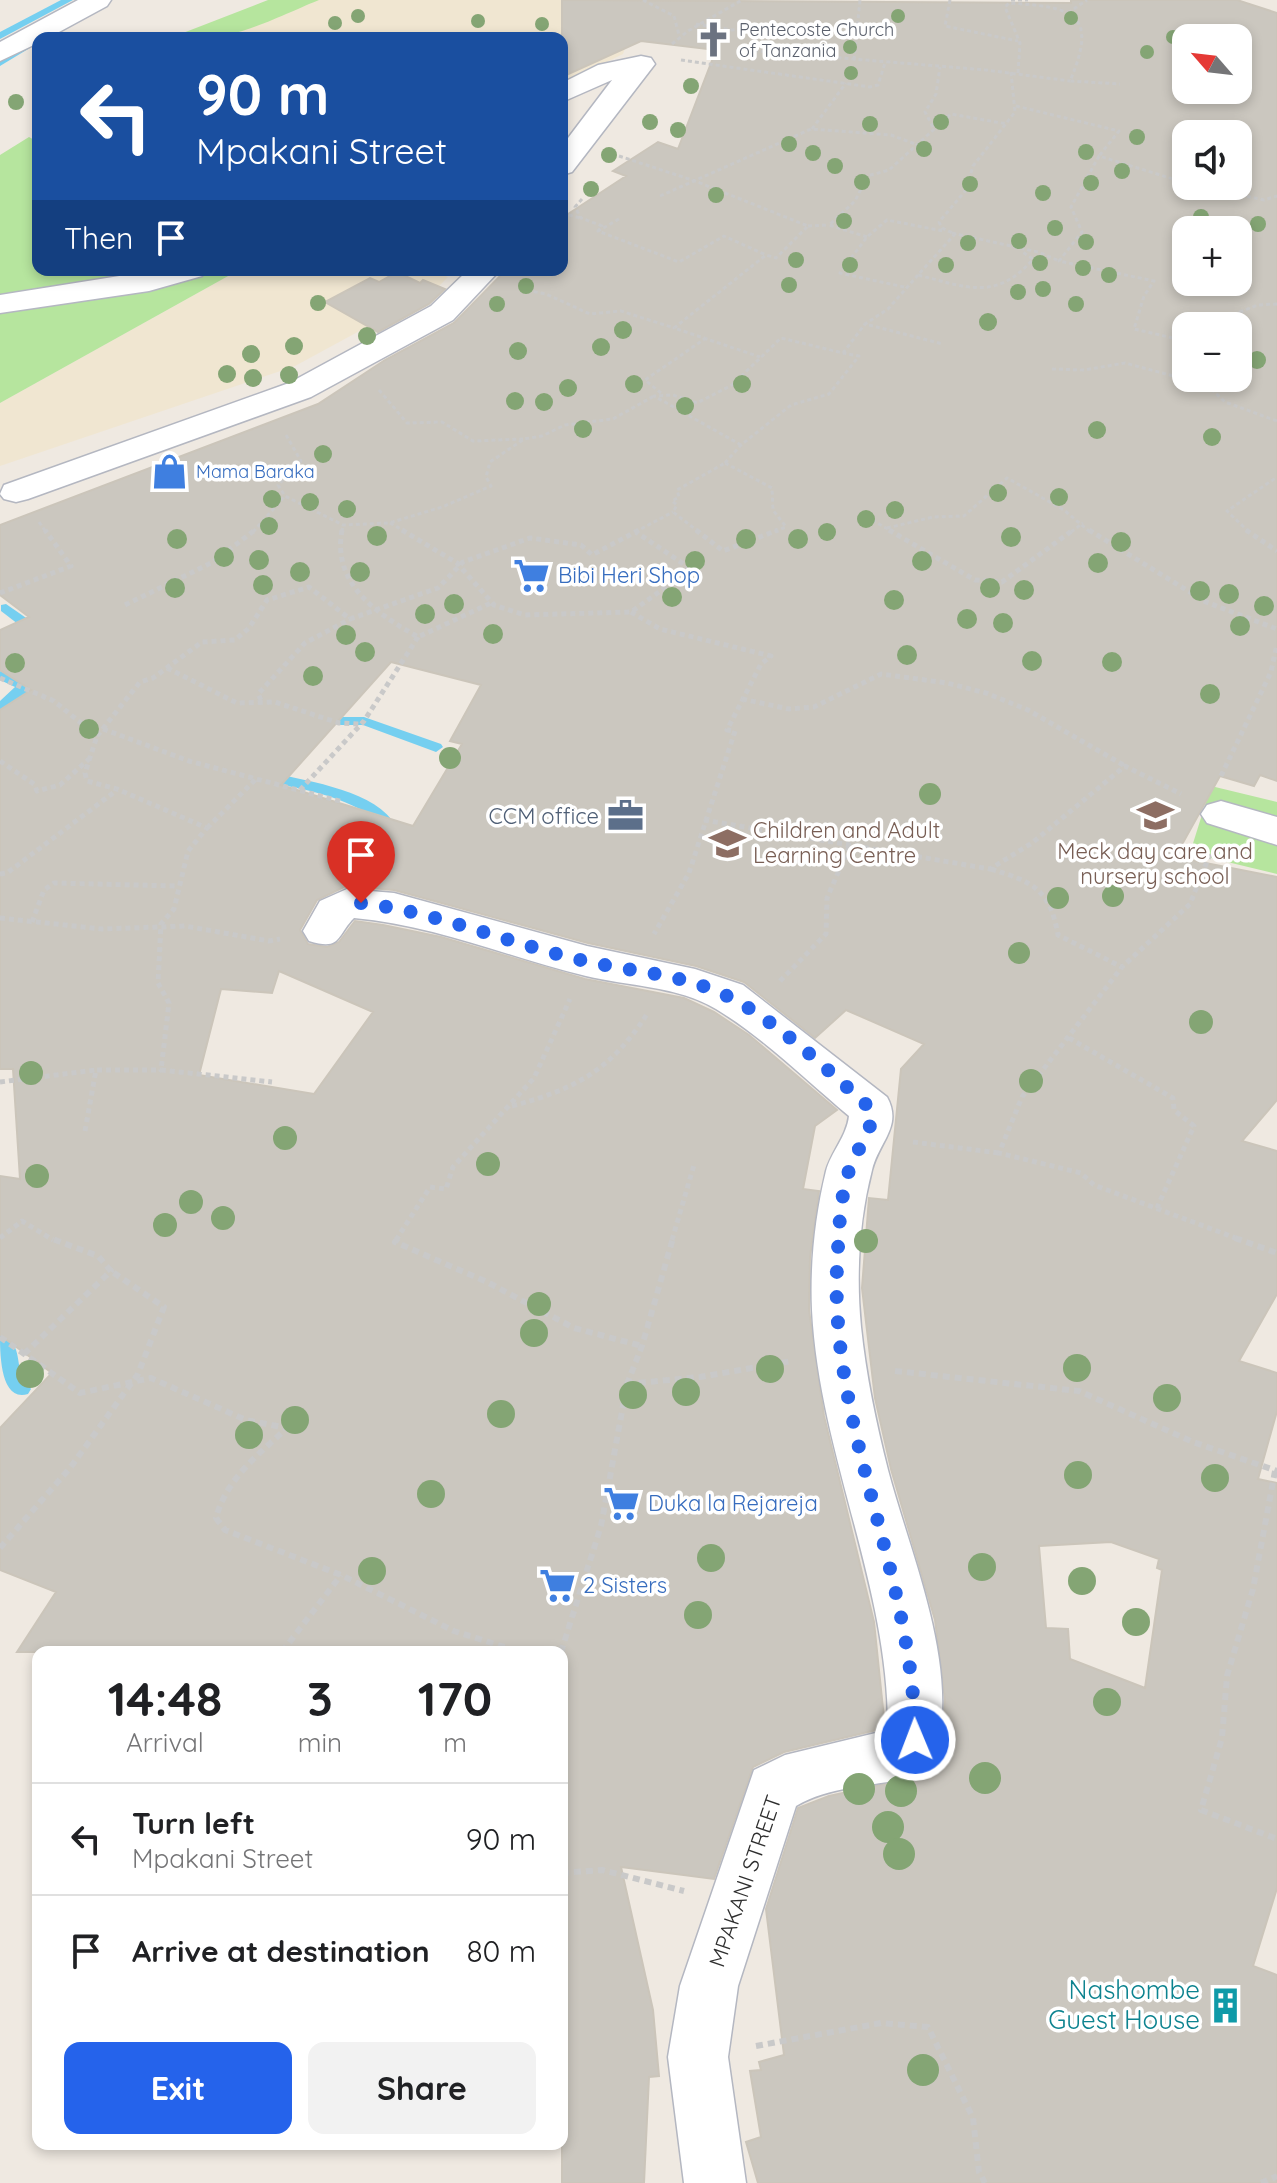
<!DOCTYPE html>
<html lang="en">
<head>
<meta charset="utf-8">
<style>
  :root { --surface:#fff; --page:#f2f2f2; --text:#202124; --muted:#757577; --line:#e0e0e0; --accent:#2563eb }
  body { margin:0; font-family:Quicksand,sans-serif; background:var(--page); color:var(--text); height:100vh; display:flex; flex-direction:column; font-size:30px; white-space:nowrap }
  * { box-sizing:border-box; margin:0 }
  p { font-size:26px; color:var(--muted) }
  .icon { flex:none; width:44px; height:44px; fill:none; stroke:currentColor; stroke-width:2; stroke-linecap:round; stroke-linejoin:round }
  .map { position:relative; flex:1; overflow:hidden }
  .drawer { position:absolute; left:32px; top:1646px; width:536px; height:504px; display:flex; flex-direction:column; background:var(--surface); border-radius:16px; box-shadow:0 4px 12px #0003 }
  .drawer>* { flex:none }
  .banner { position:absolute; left:32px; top:32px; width:536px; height:244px; border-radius:16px; box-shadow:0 4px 12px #0003; background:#1a4fa0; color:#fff; overflow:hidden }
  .needle { width:52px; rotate:298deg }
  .tools { position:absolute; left:1172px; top:24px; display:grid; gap:16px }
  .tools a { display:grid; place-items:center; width:80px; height:80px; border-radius:16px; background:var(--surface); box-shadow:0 4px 12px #0003; font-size:40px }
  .pin { position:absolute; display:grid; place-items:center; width:68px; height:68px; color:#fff; margin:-82px -34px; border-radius:50% 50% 50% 0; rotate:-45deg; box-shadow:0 0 8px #0007 }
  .pin .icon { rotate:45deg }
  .me { position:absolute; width:88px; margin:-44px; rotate:359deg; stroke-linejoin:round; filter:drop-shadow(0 0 6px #0008) }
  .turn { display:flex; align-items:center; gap:28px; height:168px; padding:0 32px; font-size:36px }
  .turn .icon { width:104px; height:104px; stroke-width:2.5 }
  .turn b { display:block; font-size:56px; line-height:68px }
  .then { display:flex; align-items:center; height:76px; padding:0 32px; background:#0003; gap:16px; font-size:30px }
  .eta { display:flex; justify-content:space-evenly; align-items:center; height:136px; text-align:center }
  .eta b { font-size:48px; font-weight:700; line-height:56px }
  .cta { display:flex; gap:16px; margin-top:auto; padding:16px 32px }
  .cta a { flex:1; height:92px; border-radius:16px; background:var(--accent); color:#fff; font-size:32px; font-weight:700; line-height:92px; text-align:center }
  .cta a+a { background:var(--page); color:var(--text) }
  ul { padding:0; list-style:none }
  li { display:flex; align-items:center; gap:24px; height:112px; padding:0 32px; border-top:2px solid var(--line) }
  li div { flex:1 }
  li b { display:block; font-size:30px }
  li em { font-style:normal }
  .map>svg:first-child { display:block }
</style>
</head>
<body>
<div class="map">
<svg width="1277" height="2183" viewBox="0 0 1277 2183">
  <rect width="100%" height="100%" fill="#efe9e1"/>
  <g fill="#f0e6d1">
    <path d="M280,0H576L633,26L623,54L562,84V38H172Z"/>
    <path d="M239,270H430L448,277L435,290L295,366L0,466V403Z"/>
  </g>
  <g fill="#b6e59e">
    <path d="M268,0H319C288,12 211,53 183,33Z"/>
    <path d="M29,137L38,142V270H239L0,403V155Z"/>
    <path d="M1211,786L1277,802V874L1190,853Z"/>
  </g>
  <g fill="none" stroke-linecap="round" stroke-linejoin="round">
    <g fill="#75cff0" fill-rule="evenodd">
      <path d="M61,0H73L0,39V32Z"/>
      <path d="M35,37L42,38H38V43L0,66V59Z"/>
      <path d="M6,604L45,631V637H35L1,611V605Z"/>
      <path d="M0,671L54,695L56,698L49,702L26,693L5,712L0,713V701L15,687L0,680Z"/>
      <path d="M320,712L341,717H364L441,744L443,747L436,752L363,725H341L315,719L313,716L315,713Z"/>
      <path d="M263,771C301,780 367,788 392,820L390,823H380C346,794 300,790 258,779L256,776L258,773Z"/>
      <path d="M0,1335C23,1343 15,1362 23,1379C25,1383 29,1385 31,1389L28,1394C0,1403 0,1352 0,1335Z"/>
    </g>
  </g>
  <g fill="#cbc7bf" stroke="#cbc5ba" stroke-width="2" fill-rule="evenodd">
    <path d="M562,0L1071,3V0H1237L1277,13V781L1260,775L1254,786L1220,776L1175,857L1277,877V1100L1242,1141L1277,1151V1294L1239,1361L1277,1373V1411L1258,1479L1277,1483V1888L1253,1966L1277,1975V2183H758L746,2142L761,2137L750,2071L761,2070L759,2062L784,2055L766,1909L798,1808L829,1796L930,1774L942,1738L945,1700L935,1620L891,1469L875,1398L862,1288L869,1198L888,1200L901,1069L924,1044L846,1010L815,1038L744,982L696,966L588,943L394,890L346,886L317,900L300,930L308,944L327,947L339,942L355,921L383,925L441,937L585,979L684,998L714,1012L749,1035L837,1110L815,1126L803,1189L819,1191L810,1257L809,1310L824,1416L874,1622L885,1728L784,1752L753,1767L714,1879L621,1867L653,2010L659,2076L649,2077L644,2183H562V1652H17L56,1592L0,1570V1428L52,1373L0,1335V1176L20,1179L13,1069H0V710L31,690L0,670V630L29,617L0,595V525L318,404L385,360L454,323L506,270H562V218L626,176L613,171L658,142L678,149L716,50L641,41L562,77ZM1186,38H1238V90H1186ZM1186,134H1238V186H1186ZM1186,230H1238V282H1186ZM1186,326H1238V378H1186ZM391,662L481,685L450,741L462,744L413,826L281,785ZM279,971L373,1012L314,1094L199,1075L221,989L272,993ZM1111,1542L1159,1559L1157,1568L1162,1570L1145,1688L1070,1659L1068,1629L1046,1628L1039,1546Z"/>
    <path d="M397,272L420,283L423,280L445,289L429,304L378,332L325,302L370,278L379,282Z"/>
  </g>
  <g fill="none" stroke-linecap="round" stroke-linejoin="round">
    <defs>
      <g id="minor">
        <path d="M78,0H111L107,6L48,38H38V43L0,61V42Z"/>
        <path d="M641,56L651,58L655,64L572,172L562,175V146L612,80L562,102V83L598,65Z"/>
        <path d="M157,270H206L202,276L149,291L0,313V295Z"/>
        <path d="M468,270H500L453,320L311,397L28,499L16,502L4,499L0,494L4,485L289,383L431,306Z"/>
        <path d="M1221,801L1277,817V845L1207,823L1201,814L1207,805Z"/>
        <path d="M347,889L394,893L587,946L695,969L743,985L887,1097C903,1126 879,1142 872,1170C859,1220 856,1276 861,1327C866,1375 876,1423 888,1470C911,1558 968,1684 929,1771C888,1788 836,1782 796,1806L738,1986L728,2057L746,2183H684L668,2057L680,1986L754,1770L785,1755L888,1730V1726C888,1584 819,1452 812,1310C810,1264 815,1216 826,1171C831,1152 847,1136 849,1116C806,1080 764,1038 716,1009C678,986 627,986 586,976C508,957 434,925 354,918C336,936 342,951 309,941L303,931L320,901Z"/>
      </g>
    </defs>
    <use href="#minor" stroke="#b4b7c1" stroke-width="3"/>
    <g stroke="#c9c9c9" stroke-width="3" stroke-dasharray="4 3" stroke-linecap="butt">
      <path d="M643,0L674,16L679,35"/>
      <path d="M950,0L945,26L1018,41"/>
      <path d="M1011,0H1028"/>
      <path d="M1068,13L1087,0"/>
      <path d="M696,24L732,30L772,27L859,34"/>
      <path d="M759,29L754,49L757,51L986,70L1070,81"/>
      <path d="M672,44L688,31L742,0"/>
      <path d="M681,60L870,87L878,85L885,63"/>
      <path d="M854,60L860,0"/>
      <path d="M1011,72L1015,112L973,166L966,190L939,222L942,228L955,234L918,275C966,287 996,302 1033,259L1021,251"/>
      <path d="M1018,73L1020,43L1005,7L1009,3C1073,7 1099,13 1070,81L1120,84"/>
      <path d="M1016,106L1119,131L1099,156"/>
      <path d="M933,127L925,112L936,94L940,67"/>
      <path d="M812,129L846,83"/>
      <path d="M619,156L695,181L808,226L776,258L766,255L674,328L760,357"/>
      <path d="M1186,183L1099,156L1071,207L1082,232L1059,261L1154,281L1144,296L1134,329L1186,341"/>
      <path d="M1199,186L1264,200L1277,196"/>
      <path d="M660,196L811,129L891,135L915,144"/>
      <path d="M582,199L575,207L581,218L602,226L598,231"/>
      <path d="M562,213L580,218"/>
      <path d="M619,219L598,231L679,262L724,236L766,255"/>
      <path d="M808,226L829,225"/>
      <path d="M952,233L1038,252L1059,261"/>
      <path d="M867,237L829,225L855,201L864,183L860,178L889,170L951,114L1007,124"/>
      <path d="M918,275L888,309L865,324L943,344"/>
      <path d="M904,287L840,273L867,237L887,220L943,231"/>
      <path d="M520,289L546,294L590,314L621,311L674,328"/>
      <path d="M1236,326L1240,312L1258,305L1277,304"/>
      <path d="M1052,369L1084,370L1125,363L1207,385"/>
      <path d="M1211,378L1207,385L1225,402L1277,421"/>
      <path d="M379,390L407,423L442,422L473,441L523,439"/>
      <path d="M661,393L645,380L706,338"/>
      <path d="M286,435L301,461L278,485L285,496L343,525L389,523L442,507L491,486L486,477L490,462L524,439L542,436L565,425L613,419L654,396"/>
      <path d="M741,445L654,396L673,395L697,403L732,385L781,338L843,353L865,324"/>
      <path d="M725,463L772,488L773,510L786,527L773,532"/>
      <path d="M725,463L741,445L791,405L829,394L859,356L843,353"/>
      <path d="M860,513L893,532"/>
      <path d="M39,522L46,532"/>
      <path d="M390,523L406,532"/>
      <path d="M887,528L933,517L964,516L1007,478L1064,510L1090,532"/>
      <path d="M253,532L285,496"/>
      <path d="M342,532L343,525"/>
      <path d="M635,532L673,512"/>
      <path d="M699,532L673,512L677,505L672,501L679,497L677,490L725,463"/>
      <path d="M1071,532L1083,523"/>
      <path d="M1249,532L1227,511L1277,477"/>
    </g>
    <g stroke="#c9c9c9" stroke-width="5" stroke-dasharray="5 4" stroke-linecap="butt">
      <path d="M342,530C332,584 376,613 418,637L491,603"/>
      <path d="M402,530L457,563L494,605L525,615L631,612L691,569L636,532"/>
      <path d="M696,530L723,551L778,530"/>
      <path d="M889,530L975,580L1002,582L1073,530"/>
      <path d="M1089,530L1206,602L1277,629"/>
      <path d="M1246,530L1277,551"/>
      <path d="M0,593L71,566L45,530"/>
      <path d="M125,605L213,562L255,530"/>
      <path d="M631,612L660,629L771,656L761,664L727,730L735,731L689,873L654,934"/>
      <path d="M167,668L237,703L275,702L339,723L359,724"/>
      <path d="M0,678L54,701L97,736L85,773L87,781L117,789L207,828L188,851L174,909L161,924L158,983L169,1003L161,1070L272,1082"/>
      <path d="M742,699L789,709L814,707L881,674L947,683L986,693L1028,710L1125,766"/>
      <path d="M261,700L258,694L305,643L350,619"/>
      <path d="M103,729L189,761L343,802"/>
      <path d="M97,736L140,682L153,678L202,642L235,640L249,628L267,600L309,587L350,619L438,588L463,562L530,538L581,545L592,555L639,530"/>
      <path d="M0,761L34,784L37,791L60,785L89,759"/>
      <path d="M1221,776L1271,672L1277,644"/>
      <path d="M300,790L364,721L418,637"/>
      <path d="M704,820L990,869L1032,843L1125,766L1181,794"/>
      <path d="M207,828L257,778"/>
      <path d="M1210,854L1190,904L1122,967L1022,1097L999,1153L1081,1173L1094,1185L1241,1240"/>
      <path d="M991,869C1033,882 1050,889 1058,935L1122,967"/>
      <path d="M0,874L7,873L117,790"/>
      <path d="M0,918L102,929L185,926L269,941L280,939"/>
      <path d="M32,922L44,890L54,883L177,886"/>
      <path d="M780,981L826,934L827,898L850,845"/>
      <path d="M1069,1038L1173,1098L1174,1110L1194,1126L1156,1210"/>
      <path d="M0,1082L96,1070"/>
      <path d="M512,1106C576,1089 611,1070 647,1014"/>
      <path d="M85,1131L96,1070H161"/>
      <path d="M913,1142L999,1153"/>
      <path d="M0,1238L22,1221L53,1240"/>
      <path d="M396,1240L430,1187L446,1189L453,1167L534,1078L570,999"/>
      <path d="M672,1240L694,1165"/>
    </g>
    <g stroke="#c9c9c9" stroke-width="6" stroke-dasharray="7 5" stroke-linecap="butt">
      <path d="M398,1238L395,1242L487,1282L574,1328L642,1346"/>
      <path d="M1235,1238L1277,1253"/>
      <path d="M0,1337L80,1393L151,1378L246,1420L287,1428C259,1454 226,1479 216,1518L225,1530L341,1575L454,1631L520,1652"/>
      <path d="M24,1354L111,1271L98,1256L50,1238"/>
      <path d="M895,1371L1079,1391L1193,1442L1277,1471"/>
      <path d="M627,1384L700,1377L792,1361"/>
      <path d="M1275,1471L1253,1589L1227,1676L1222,1738L1201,1810L1277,1839"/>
      <path d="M0,1548L70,1468L138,1374L164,1307L111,1271"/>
      <path d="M282,1652L341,1575"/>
      <path d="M561,1652L601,1526L627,1384L642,1346L673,1238"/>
      <path d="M562,1873L602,1870L684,1891"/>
      <path d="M756,2046L881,2023L928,2027L973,2118L979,2172L985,2183"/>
      <path d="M1261,2183L1277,2176"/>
    </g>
    <use href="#minor" fill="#fff" fill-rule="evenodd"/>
  </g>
  <g fill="#84a574">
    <circle cx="358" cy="16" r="7"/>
    <circle cx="898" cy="16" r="7"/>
    <circle cx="1071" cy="18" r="7"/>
    <circle cx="478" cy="21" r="7"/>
    <circle cx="335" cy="23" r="7"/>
    <circle cx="542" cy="24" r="7"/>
    <circle cx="1173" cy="37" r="7"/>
    <circle cx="850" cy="47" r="7"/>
    <circle cx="1147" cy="52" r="7"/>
    <circle cx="851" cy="73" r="7"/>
    <circle cx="691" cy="86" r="8"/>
    <circle cx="16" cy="102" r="8"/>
    <circle cx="650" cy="122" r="8"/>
    <circle cx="941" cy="122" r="8"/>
    <circle cx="870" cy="124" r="8"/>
    <circle cx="678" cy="130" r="8"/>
    <circle cx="1137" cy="137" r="8"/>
    <circle cx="789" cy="144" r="8"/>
    <circle cx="924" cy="149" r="8"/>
    <circle cx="1086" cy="152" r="8"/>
    <circle cx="813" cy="153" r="8"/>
    <circle cx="609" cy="155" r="8"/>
    <circle cx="835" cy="166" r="8"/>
    <circle cx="1122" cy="171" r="8"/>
    <circle cx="862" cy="182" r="8"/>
    <circle cx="1091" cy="183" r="8"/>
    <circle cx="970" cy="184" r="8"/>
    <circle cx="591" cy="189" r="8"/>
    <circle cx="1043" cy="193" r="8"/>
    <circle cx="716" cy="195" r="8"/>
    <circle cx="1201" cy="217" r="8"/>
    <circle cx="844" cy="221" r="8"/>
    <circle cx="1258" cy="224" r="8"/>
    <circle cx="1055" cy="228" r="8"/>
    <circle cx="1019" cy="241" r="8"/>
    <circle cx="1086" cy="242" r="8"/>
    <circle cx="968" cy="243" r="8"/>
    <circle cx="796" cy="260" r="8"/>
    <circle cx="1040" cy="263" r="8"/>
    <circle cx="850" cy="265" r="8"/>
    <circle cx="946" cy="265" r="8"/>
    <circle cx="1083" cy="268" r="8"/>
    <circle cx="1109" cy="275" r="8"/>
    <circle cx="789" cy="285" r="8"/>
    <circle cx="526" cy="286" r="8"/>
    <circle cx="1043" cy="289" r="8"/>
    <circle cx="1018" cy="292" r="8"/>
    <circle cx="318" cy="303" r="8"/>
    <circle cx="497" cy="304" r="8"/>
    <circle cx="1076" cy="304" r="8"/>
    <circle cx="988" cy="322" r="9"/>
    <circle cx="623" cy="330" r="9"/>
    <circle cx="367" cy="336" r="9"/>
    <circle cx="294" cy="346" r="9"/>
    <circle cx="601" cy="347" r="9"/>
    <circle cx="518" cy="351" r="9"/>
    <circle cx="251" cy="354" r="9"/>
    <circle cx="1257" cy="360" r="9"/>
    <circle cx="227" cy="374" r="9"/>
    <circle cx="289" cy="375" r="9"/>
    <circle cx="253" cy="378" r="9"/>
    <circle cx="634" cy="384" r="9"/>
    <circle cx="742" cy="384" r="9"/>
    <circle cx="568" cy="388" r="9"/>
    <circle cx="515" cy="401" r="9"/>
    <circle cx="544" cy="402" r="9"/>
    <circle cx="685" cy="406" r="9"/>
    <circle cx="583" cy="429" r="9"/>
    <circle cx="1097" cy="430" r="9"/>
    <circle cx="1212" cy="437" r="9"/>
    <circle cx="323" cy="454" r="9"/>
    <circle cx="998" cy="493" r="9"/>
    <circle cx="1059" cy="497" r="9"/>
    <circle cx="272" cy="499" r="9"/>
    <circle cx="310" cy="502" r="9"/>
    <circle cx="347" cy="509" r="9"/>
    <circle cx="895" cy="510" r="9"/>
    <circle cx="866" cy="519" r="9"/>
    <circle cx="269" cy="526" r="9"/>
    <circle cx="827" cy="532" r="9"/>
    <circle cx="377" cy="536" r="10"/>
    <circle cx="1011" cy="537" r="10"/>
    <circle cx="177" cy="539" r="10"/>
    <circle cx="746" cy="539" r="10"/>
    <circle cx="798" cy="539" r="10"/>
    <circle cx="1121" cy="542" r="10"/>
    <circle cx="224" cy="557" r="10"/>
    <circle cx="259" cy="560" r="10"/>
    <circle cx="695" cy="561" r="10"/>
    <circle cx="922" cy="561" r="10"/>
    <circle cx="1098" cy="563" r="10"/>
    <circle cx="300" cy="572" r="10"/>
    <circle cx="360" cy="572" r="10"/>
    <circle cx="263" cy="585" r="10"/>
    <circle cx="175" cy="588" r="10"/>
    <circle cx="990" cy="588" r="10"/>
    <circle cx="1024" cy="590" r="10"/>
    <circle cx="1200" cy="591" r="10"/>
    <circle cx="1229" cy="594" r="10"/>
    <circle cx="672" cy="597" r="10"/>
    <circle cx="894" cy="600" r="10"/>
    <circle cx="454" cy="604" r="10"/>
    <circle cx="1264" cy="606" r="10"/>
    <circle cx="425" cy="614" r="10"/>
    <circle cx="967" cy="619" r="10"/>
    <circle cx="1003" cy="623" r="10"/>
    <circle cx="1240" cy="626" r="10"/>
    <circle cx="493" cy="634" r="10"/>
    <circle cx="346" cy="635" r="10"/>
    <circle cx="365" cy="652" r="10"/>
    <circle cx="907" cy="655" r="10"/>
    <circle cx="1032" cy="661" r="10"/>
    <circle cx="1112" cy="662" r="10"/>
    <circle cx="15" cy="663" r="10"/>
    <circle cx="313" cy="676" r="10"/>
    <circle cx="1210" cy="694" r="10"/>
    <circle cx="89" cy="729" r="10"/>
    <circle cx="450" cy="758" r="11"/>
    <circle cx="930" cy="794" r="11"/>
    <circle cx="1113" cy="896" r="11"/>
    <circle cx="1058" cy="898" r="11"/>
    <circle cx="1019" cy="953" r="11"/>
    <circle cx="1201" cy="1022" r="12"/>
    <circle cx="31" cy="1073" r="12"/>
    <circle cx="1031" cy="1081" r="12"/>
    <circle cx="285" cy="1138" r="12"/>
    <circle cx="488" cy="1164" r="12"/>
    <circle cx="37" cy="1176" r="12"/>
    <circle cx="191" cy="1202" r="12"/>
    <circle cx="223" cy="1218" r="12"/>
    <circle cx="165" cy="1225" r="12"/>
    <circle cx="866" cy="1241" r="12"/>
    <circle cx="539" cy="1304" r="12"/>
    <circle cx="534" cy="1333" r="14"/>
    <circle cx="1077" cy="1368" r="14"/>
    <circle cx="770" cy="1369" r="14"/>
    <circle cx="30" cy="1374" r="14"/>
    <circle cx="686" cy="1392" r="14"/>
    <circle cx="633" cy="1395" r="14"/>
    <circle cx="1167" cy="1398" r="14"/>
    <circle cx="501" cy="1414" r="14"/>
    <circle cx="295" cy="1420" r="14"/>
    <circle cx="249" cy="1435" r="14"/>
    <circle cx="1078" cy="1475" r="14"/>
    <circle cx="1215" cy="1478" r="14"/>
    <circle cx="431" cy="1494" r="14"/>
    <circle cx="711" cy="1558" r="14"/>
    <circle cx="982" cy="1567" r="14"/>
    <circle cx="372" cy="1571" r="14"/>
    <circle cx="1082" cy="1581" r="14"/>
    <circle cx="698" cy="1615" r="14"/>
    <circle cx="1136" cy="1622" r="14"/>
    <circle cx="1107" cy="1702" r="14"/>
    <circle cx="985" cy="1778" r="16"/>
    <circle cx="859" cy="1789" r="16"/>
    <circle cx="901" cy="1791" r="16"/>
    <circle cx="888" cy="1827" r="16"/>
    <circle cx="899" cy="1854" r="16"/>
    <circle cx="923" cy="2070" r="16"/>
  </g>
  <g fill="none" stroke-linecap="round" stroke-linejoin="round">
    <path stroke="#2563eb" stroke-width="14" stroke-dasharray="0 25.2" d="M361,903C437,912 510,944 585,961C633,972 683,974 727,996C776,1020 830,1072 871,1109C875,1129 858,1147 851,1165C839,1196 839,1235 837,1267C830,1430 915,1579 915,1740"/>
  </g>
  <defs>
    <symbol id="church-bare" viewBox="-9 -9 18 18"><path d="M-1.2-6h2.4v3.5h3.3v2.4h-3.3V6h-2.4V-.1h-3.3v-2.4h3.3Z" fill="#6b7280" stroke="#fff" stroke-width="2.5" paint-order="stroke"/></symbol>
    <symbol id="shop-bare" viewBox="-9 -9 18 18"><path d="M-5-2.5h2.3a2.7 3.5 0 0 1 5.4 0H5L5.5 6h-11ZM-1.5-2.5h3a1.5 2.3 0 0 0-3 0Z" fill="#3f7fe0" stroke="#fff" stroke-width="2.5" paint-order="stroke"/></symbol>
    <symbol id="supermarket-bare" viewBox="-9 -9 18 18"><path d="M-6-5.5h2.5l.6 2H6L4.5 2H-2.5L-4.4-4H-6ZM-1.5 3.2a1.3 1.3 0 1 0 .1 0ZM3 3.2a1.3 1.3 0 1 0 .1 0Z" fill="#3f7fe0" stroke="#fff" stroke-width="2.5" paint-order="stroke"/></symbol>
    <symbol id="school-bare" viewBox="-9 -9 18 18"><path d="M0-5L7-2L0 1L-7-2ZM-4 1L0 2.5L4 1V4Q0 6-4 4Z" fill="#8d6e63" stroke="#fff" stroke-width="2.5" paint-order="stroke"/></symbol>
    <symbol id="office-bare" viewBox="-9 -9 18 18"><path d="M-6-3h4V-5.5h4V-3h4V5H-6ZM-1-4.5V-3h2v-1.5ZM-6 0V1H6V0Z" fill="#5c6f8a" stroke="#fff" stroke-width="2.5" paint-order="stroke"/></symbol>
    <symbol id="building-bare" viewBox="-9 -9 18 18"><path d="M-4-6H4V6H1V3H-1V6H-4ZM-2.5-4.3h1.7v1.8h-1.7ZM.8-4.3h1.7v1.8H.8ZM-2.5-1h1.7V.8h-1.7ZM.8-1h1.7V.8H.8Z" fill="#0f9aa8" stroke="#fff" stroke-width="2.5" paint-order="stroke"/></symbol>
  </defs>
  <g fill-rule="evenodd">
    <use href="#church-bare" x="688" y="14" width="51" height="51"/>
    <use href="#shop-bare" x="144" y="446" width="51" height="51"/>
    <use href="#supermarket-bare" x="506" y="550" width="51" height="51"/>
    <use href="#school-bare" x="1130" y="790" width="51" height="51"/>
    <use href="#office-bare" x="600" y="790" width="51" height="51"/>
    <use href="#school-bare" x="702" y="818" width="51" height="51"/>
    <use href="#supermarket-bare" x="596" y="1478" width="51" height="51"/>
    <use href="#supermarket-bare" x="532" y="1560" width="51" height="51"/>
    <use href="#building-bare" x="1200" y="1980" width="51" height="51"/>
  </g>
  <g text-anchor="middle" stroke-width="7" stroke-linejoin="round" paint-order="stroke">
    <g font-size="18" fill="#5b616d" stroke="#fff" text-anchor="start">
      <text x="739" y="36">Pentecoste Church<tspan x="739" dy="21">of Tanzania</tspan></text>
    </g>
    <g font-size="18" fill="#366cbe" stroke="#fff" text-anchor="start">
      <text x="196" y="478">Mama Baraka</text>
    </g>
    <g font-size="22" fill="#366cbe" stroke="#fff" text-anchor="start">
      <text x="558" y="583">Bibi Heri Shop</text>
      <text x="648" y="1511">Duka la Rejareja</text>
      <text x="583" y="1593">2 Sisters</text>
    </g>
    <g font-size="22" fill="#4e5e75" stroke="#fff" text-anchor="end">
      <text x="599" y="824">CCM office</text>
    </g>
    <g font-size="22" fill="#785e54" stroke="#fff" text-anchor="start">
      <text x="753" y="838">Children and Adult<tspan x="753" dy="25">Learning Centre</tspan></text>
      <text x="1155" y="859" text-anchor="middle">Meck day care and<tspan x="1155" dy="25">nursery school</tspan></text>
    </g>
    <g font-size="22" fill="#2e2e2e" stroke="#fff">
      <text transform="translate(745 1881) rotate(-71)" y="8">MPAKANI STREET</text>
    </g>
    <g font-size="26" fill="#0d838f" stroke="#fff" text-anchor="end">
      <text x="1200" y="1999">Nashombe<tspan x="1200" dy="30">Guest House</tspan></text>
    </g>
  </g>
</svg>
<div class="tools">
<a><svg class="needle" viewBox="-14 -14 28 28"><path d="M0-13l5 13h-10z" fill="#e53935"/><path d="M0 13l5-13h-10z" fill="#757577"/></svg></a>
<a><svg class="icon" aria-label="sound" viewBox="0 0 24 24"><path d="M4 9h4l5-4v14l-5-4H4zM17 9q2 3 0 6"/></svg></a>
<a>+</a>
<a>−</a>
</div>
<div class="pin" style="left:361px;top:903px;background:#d93025"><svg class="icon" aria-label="arrive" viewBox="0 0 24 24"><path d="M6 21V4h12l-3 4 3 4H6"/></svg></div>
<svg class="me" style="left:915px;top:1740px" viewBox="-20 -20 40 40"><circle r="17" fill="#2563eb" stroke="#fff" stroke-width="3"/><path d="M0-11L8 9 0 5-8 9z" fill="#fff"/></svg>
<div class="banner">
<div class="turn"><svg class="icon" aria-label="left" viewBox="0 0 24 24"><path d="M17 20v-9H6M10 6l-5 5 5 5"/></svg><div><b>90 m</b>Mpakani Street</div></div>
<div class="then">Then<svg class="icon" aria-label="arrive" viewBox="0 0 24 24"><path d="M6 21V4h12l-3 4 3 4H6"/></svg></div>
</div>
<section class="drawer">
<div class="eta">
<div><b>14:48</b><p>Arrival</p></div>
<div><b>3</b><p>min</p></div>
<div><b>170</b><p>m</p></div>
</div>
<ul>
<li><svg class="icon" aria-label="left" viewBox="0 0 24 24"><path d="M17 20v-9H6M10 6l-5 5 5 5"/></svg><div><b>Turn left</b><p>Mpakani Street</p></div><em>90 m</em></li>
<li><svg class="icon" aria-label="arrive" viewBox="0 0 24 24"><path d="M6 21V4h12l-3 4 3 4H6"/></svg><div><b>Arrive at destination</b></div><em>80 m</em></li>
</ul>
<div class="cta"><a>Exit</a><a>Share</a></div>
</section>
</div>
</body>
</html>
